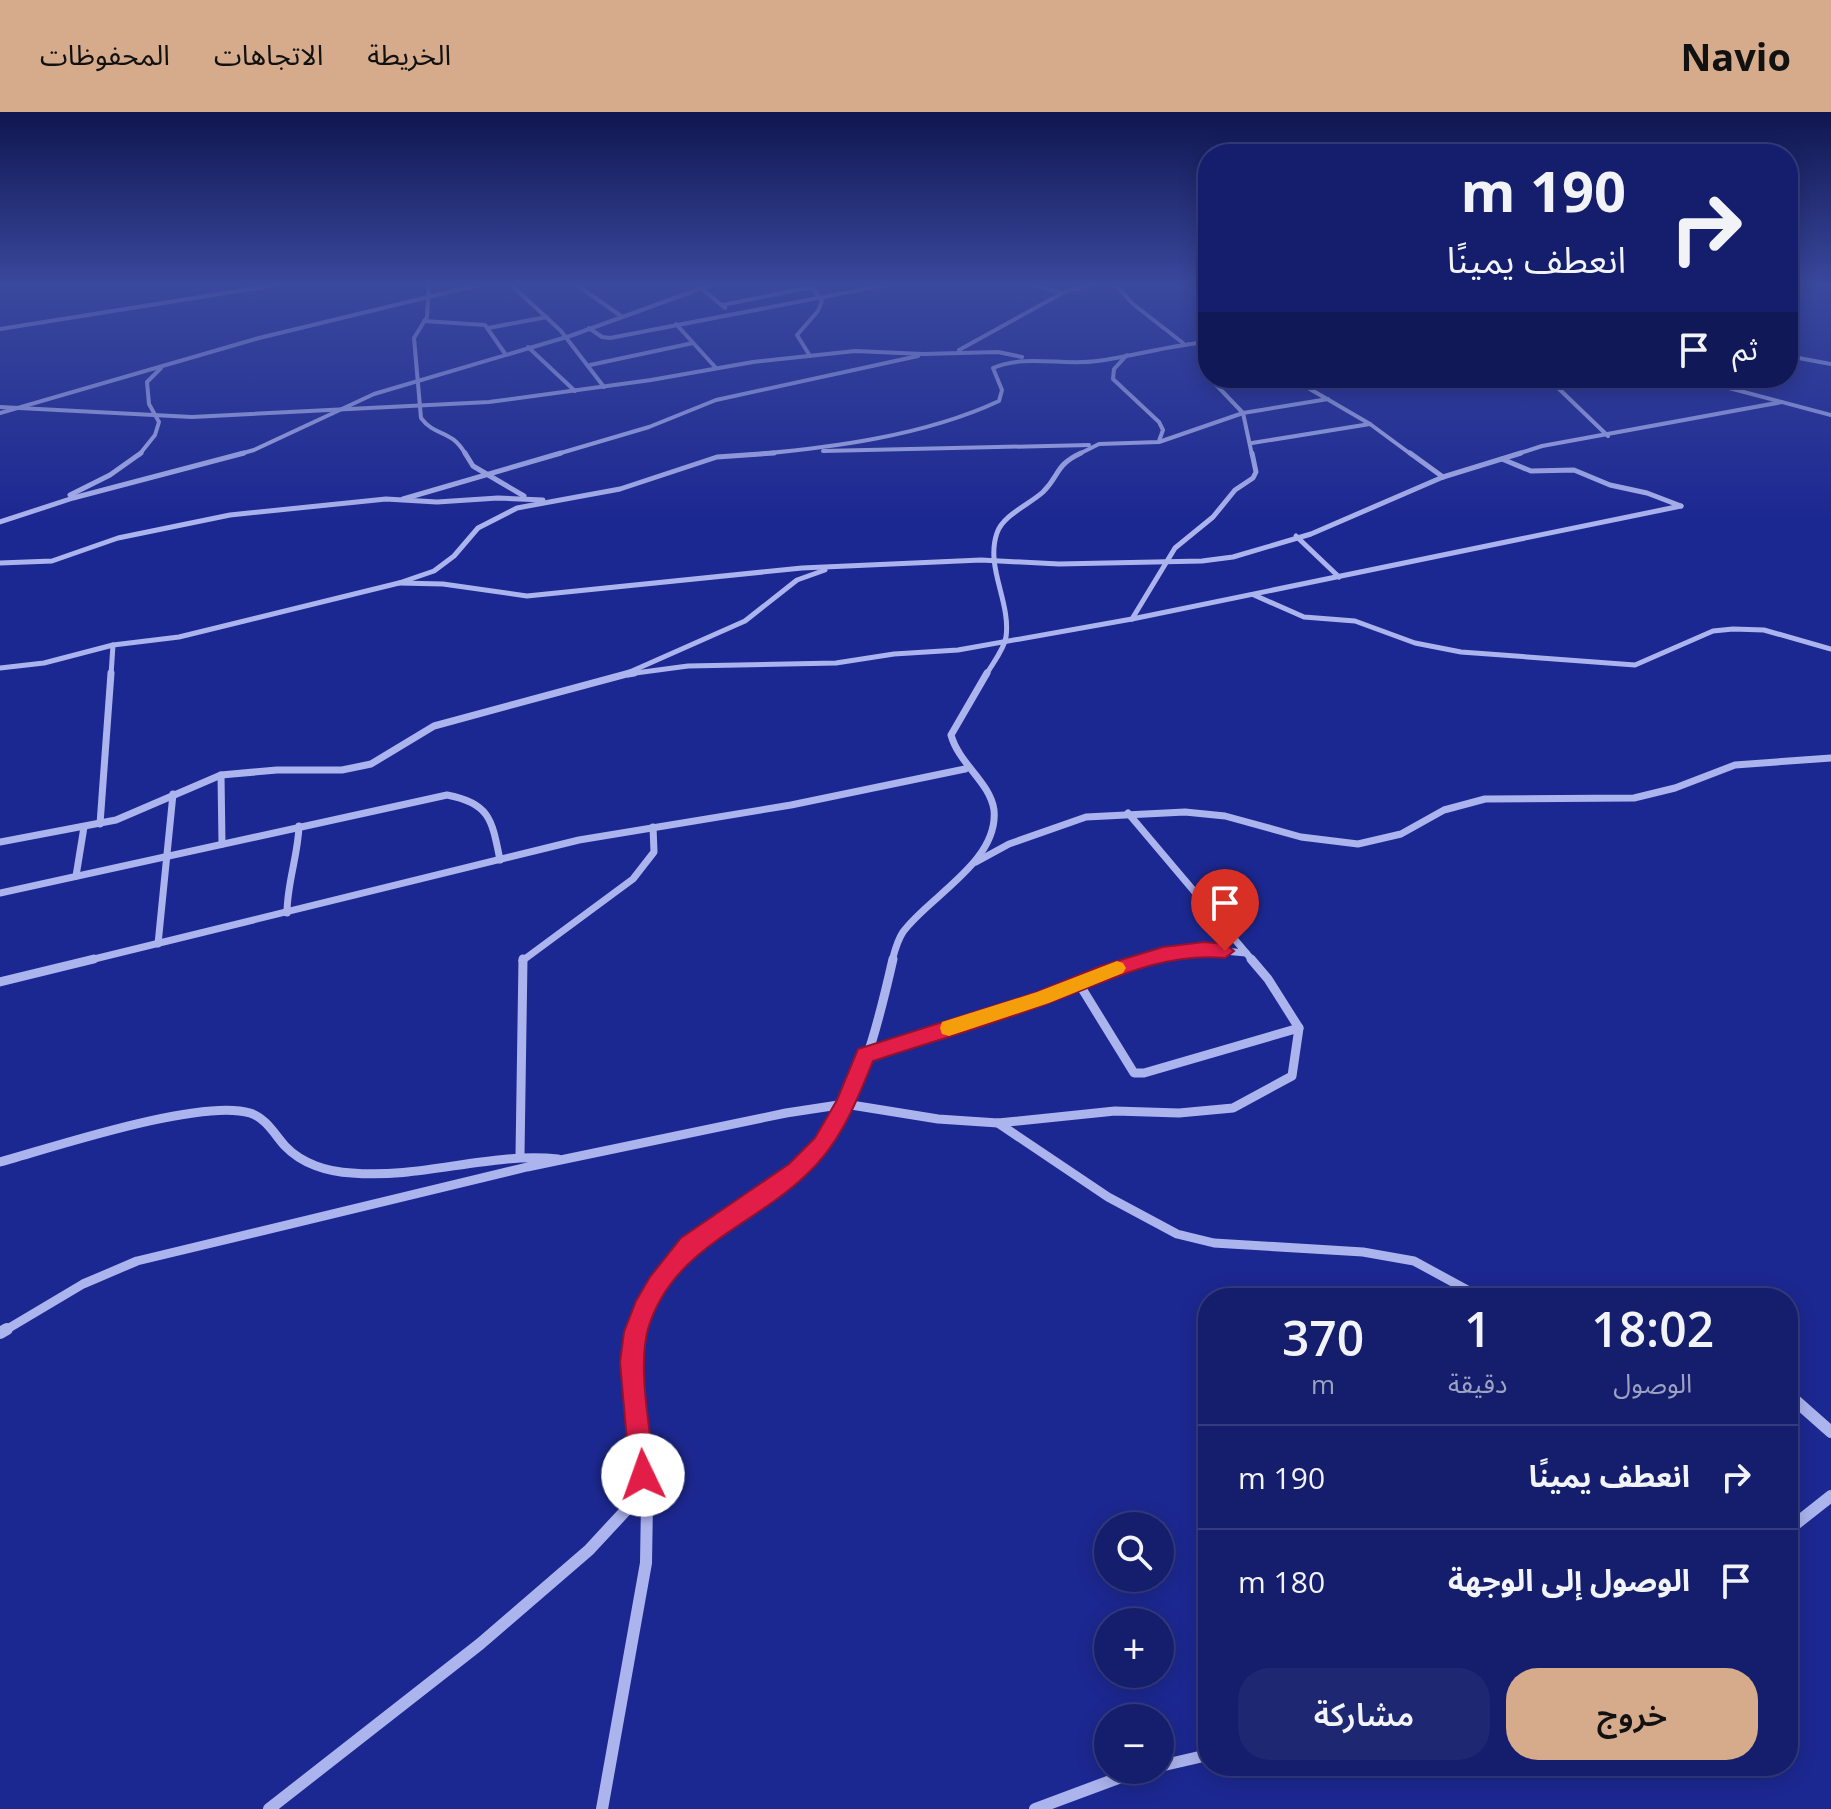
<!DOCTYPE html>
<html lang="ar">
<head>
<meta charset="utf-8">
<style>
  :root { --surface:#151e6d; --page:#1e2772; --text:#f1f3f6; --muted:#9da2c2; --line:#343c80; --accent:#d6ab8b }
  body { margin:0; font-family:"Open Sans","Noto Sans Arabic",sans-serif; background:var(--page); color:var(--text); direction:rtl; height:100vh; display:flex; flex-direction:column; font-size:30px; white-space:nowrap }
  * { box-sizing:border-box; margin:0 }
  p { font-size:26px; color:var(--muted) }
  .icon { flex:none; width:44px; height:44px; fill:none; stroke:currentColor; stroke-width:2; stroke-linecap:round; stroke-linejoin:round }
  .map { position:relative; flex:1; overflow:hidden; direction:ltr }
  .details { position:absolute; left:1198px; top:1176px; width:600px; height:488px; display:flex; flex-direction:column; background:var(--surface); border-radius:32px; box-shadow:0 4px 20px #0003,0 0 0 2px var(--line); direction:rtl }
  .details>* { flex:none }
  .guide { position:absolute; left:1198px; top:32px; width:600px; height:244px; border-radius:32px; box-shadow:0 4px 20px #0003,0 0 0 2px var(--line); direction:rtl; background:#151e6d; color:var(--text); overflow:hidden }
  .tools { position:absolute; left:1094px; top:1400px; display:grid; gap:16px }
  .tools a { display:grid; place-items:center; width:80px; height:80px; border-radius:50%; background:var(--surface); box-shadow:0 4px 20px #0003,0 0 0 2px var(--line); font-size:40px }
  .pin { position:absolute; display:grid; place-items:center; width:68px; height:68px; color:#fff; margin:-82px -34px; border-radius:50% 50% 50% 0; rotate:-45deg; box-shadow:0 0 8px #0007 }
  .pin .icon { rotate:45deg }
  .me { position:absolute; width:88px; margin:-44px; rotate:357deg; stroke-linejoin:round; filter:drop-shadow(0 0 6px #0008) }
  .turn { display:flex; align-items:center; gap:28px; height:168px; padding:0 40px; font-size:36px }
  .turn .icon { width:104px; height:104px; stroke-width:2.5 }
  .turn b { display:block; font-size:56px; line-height:68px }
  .then { display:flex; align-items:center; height:76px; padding:0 40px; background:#0003; gap:16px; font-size:30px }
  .eta { display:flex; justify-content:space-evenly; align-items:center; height:136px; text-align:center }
  .eta b { font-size:48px; font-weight:600; line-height:56px }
  .button { display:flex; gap:16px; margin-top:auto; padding:16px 40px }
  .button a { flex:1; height:92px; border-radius:32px; background:var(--accent); color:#111; font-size:32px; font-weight:600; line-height:92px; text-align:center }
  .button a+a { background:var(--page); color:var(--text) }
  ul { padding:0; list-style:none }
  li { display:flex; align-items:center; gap:24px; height:104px; padding:0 40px; border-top:2px solid var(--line) }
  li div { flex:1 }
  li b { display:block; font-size:30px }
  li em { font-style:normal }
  header { display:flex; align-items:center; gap:48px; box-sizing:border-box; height:112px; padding:0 40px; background:var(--accent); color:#111 }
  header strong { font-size:38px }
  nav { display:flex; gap:44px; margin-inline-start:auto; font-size:28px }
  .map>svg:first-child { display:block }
</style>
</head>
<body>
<header>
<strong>Navio</strong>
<nav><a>الخريطة</a><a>الاتجاهات</a><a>المحفوظات</a></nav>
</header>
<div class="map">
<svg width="1831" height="1697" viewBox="0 0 1831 1697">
  <rect width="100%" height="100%" fill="#1c2891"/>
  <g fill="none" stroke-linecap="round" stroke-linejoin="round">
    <g stroke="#acb4ee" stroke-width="4">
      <path d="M429,171L427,205L414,226L421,306C436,326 451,316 466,343"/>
      <path d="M509,171L561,219L604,275"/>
      <path d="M574,171L621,204"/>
      <path d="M808,171L822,189L818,199L797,223L810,244"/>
      <path d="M1025,171L1062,181"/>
      <path d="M1114,171L1133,192L1183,231"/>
      <path d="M701,176L725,196"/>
      <path d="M722,193L812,175"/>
      <path d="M424,209L485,213L506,243"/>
      <path d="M676,212L716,256"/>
      <path d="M488,216L547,205"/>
      <path d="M589,216L602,225L610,226L896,171"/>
      <path d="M0,217L288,171"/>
      <path d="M528,235L575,279"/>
      <path d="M959,238L1066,179L1101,171"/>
      <path d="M1127,243L1114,257L1113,267L1159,310L1163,318L1159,329"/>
      <path d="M1208,243L1203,248L1202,258L1243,301L1252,343"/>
      <path d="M1788,244L1831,252"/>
      <path d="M590,253L693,231"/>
      <path d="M1291,266L1370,312L1412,343"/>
      <path d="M1552,266L1556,274L1608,324"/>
      <path d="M1691,266L1831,303"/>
      <path d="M0,295L192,305L489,290L651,268L753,250L855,239L923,242L998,240L1022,245"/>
      <path d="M0,301L259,226L486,171"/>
      <path d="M1252,331L1370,312"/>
      <path d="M823,339L1089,333"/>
      <path d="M139,343L155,323L159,310L149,292L147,270L161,256"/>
      <path d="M236,343L254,338L374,282L570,224L716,171"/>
      <path d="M554,343L649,315L716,288L918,244"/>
      <path d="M747,343C830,336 924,324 999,289L1002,278L993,256C1025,242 1062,254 1097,249C1135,244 1170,233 1208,230"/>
      <path d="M1077,343L1099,332L1159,330L1243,301L1328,287"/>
      <path d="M1514,343L1542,334L1782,290"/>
    </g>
    <g stroke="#acb4ee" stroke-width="5">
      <path d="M465,341L473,354L524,384"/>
      <path d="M1410,341L1443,365"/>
      <path d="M1502,347L1531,359L1574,358L1610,373L1647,381L1681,394"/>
      <path d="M70,383L110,363L141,341"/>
      <path d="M403,387L561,341"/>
      <path d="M0,410L73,386L244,341"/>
      <path d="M1296,424L1339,465"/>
      <path d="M0,451L52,449L118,426L230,403L386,387L437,390L498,386L543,388"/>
      <path d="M399,471L443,472L527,484L802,456L981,448L1059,452L1202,449L1233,445L1311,422L1443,365L1521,341"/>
      <path d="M1254,483L1304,505L1355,509L1415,531L1461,540L1635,553L1713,519L1733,517L1764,518L1831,537"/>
      <path d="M1132,507L1175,436L1213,405L1235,378L1253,366L1256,360L1252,341"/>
      <path d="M0,556L44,551L113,533L179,525L399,471L434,459L454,444L478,416L517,396L620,377L717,345L774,341"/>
      <path d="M628,562L688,554L836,551L894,542L958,538L1132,507L1681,394"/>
      <path d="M111,563L113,533"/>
      <path d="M623,563L745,509L797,468L825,458"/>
      <path d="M986,563C992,552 1004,538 1006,525C1011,490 985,455 997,421C1003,403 1030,392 1043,380C1061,362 1054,354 1081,341"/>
    </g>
    <g stroke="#acb4ee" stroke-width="7">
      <path d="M628,562L634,561"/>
      <path d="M221,663L222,732"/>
      <path d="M1128,701L1253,849"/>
      <path d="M100,712L111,561"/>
      <path d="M0,730L116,708L221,663L277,658H342L371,652L434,614L630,561"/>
      <path d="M976,750L1009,732L1086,705L1185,700L1225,704L1301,725L1358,732L1401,722L1444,698L1485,687L1634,686L1675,676L1735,653L1831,646"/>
      <path d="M76,764L84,715"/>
      <path d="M0,781L447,683C490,691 492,708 500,748"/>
      <path d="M287,801C287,771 298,744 299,714"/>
      <path d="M158,832L173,682"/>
      <path d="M86,849L579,728L791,693L965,657"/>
      <path d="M522,849L633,767L654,740L653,715"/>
      <path d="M892,849C895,838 897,829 903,820C928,785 999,750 994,698C990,670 959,652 951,623L987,561"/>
      <path d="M1141,849C1177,838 1209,837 1246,841"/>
    </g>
    <g stroke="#acb4ee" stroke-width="9">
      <path d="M0,870L94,847"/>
      <path d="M1078,870L1134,961H1144L1299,916"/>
      <path d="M865,943L1043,886L1101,861L1147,847"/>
      <path d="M998,1011L1108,1085L1177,1122L1214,1131L1363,1140L1414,1149L1482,1186"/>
      <path d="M520,1043L523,847"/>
      <path d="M0,1050C54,1035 201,986 250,1001C266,1006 275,1023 285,1034C302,1052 328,1060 352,1061C422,1067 488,1040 558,1047"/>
      <path d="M4,1219L83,1172L137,1149L527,1055L786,1001L845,992L938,1007L998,1011L1115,999L1179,1001L1233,996L1292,964L1299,916L1268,867L1251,847"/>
      <path d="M638,1219C658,1122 756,1105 813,1042C860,991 878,913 893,847"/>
    </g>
    <g stroke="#acb4ee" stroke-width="12">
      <path d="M0,1221L7,1217"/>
      <path d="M1788,1282L1831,1320"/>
      <path d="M1788,1418L1831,1384"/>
      <path d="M1160,1654L1208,1643"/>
      <path d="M269,1697L480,1532L589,1438L627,1397L636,1381L643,1356L635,1248L638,1217"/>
      <path d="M602,1697L646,1451L647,1391L643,1363"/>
      <path d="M1035,1697L1140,1658"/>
    </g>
  </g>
  <linearGradient id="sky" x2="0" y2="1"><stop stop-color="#0f1650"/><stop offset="0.42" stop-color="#3a489d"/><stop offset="1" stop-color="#3a489d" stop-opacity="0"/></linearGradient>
  <rect width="1831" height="409" fill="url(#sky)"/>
  <path fill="#e11d48" stroke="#92132f" stroke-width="2" d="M1204,830L1225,832L1234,839L1225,846C1161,840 1106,870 1049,891C991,913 931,930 873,949C856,991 840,1032 806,1063C752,1115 672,1136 648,1217C637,1258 651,1320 655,1363L652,1372L643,1375L634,1372L630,1363L620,1250L624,1220L636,1189L650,1165L681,1126L789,1052L815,1026L837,988L858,937L1037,880L1101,854L1163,835Z"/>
  <path fill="#f59e0b" d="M1117,849L1123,851L1126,856L1123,861L1049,891L949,924L942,922L940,916L942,910L1037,880Z"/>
</svg>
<div class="tools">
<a><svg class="icon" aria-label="search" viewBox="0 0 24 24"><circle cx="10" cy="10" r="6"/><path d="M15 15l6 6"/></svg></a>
<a>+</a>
<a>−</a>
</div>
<div class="pin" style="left:1225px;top:839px;background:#d93025"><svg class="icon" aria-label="arrive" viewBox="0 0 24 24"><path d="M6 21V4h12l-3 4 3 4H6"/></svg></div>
<svg class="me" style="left:643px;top:1363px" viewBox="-20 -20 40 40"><circle r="19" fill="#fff"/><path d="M0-13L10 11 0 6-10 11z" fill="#e11d48"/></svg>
<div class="guide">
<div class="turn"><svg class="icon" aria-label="right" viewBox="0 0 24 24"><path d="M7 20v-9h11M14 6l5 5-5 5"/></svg><div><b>190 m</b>انعطف يمينًا</div></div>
<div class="then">ثم<svg class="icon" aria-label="arrive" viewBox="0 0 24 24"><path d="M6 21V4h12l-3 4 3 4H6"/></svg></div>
</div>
<section class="details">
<div class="eta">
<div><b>18:02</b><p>الوصول</p></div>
<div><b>1</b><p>دقيقة</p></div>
<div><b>370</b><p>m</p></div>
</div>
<ul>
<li><svg class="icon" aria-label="right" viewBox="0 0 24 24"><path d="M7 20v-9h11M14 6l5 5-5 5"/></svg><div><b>انعطف يمينًا</b></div><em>190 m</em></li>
<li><svg class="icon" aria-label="arrive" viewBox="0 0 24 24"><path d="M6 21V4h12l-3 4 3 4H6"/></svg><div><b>الوصول إلى الوجهة</b></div><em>180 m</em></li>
</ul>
<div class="button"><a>خروج</a><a>مشاركة</a></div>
</section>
</div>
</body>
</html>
